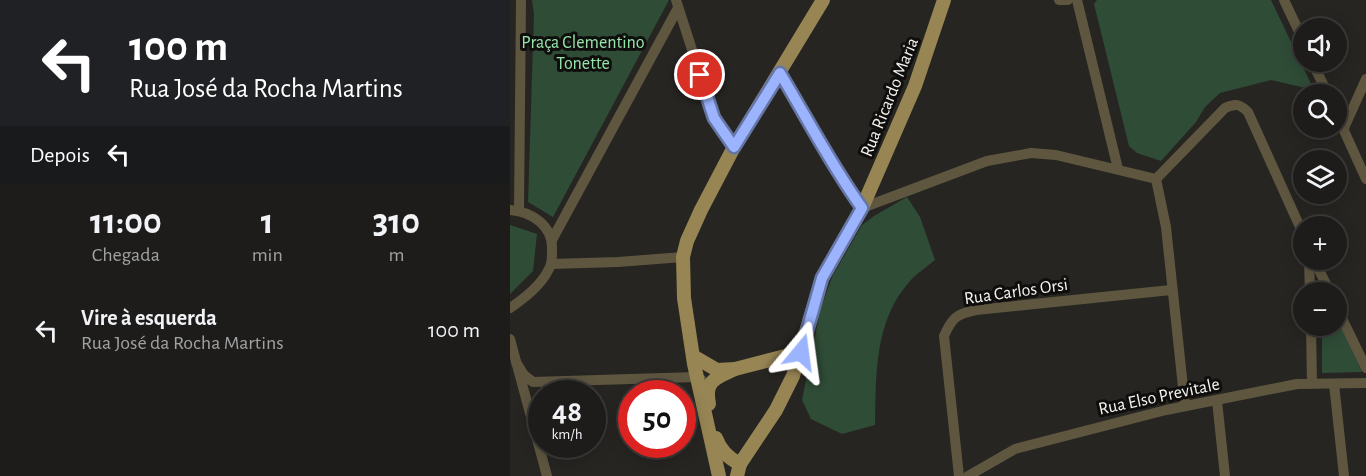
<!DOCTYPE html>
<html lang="pt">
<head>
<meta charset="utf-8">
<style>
  :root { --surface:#1d1c1a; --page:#252523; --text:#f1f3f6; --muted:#a0a1a2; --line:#3b3a39 }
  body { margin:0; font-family:"Alegreya Sans",sans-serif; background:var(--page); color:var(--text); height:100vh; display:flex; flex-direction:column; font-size:22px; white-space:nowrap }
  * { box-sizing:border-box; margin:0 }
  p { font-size:20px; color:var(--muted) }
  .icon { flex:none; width:33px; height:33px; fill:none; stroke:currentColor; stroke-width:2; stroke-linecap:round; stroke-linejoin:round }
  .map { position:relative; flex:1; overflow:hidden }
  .details { display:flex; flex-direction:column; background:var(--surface); width:510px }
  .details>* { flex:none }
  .top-card { background:#202124; color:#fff; overflow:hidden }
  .controls { position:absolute; left:783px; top:18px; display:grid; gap:12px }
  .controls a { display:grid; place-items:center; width:54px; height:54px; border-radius:50%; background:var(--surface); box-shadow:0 3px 15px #0003,0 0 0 2px var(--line); font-size:30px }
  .speed { position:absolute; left:18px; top:380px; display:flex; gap:12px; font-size:30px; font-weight:700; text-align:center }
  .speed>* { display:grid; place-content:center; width:78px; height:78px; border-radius:50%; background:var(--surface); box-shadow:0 3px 15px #0003,0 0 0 2px var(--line); line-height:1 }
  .speed small { font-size:15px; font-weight:400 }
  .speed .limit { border:9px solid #d22; background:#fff; color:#111 }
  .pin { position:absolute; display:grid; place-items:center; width:51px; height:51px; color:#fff; margin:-26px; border:3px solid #fff; border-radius:50%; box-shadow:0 2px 6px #0007 }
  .me { position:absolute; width:66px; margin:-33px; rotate:16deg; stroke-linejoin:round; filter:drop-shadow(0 0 4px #0008) }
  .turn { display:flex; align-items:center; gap:21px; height:126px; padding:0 30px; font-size:27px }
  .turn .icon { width:78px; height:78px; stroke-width:2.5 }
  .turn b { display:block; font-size:42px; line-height:51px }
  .then { display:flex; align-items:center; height:57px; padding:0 30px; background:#0003; gap:12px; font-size:22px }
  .eta { display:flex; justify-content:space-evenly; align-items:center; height:102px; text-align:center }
  .eta b { font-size:36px; font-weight:700; line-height:42px }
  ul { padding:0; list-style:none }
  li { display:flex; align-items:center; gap:18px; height:90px; padding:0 30px }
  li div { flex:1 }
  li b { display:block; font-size:22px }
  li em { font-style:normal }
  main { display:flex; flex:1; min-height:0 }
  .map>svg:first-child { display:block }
</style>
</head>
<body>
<main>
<section class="details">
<div class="top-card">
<div class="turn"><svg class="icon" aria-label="left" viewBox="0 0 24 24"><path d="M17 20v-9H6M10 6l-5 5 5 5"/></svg><div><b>100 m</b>Rua José da Rocha Martins</div></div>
<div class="then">Depois<svg class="icon" aria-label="left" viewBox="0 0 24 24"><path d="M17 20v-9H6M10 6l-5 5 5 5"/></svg></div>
</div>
<div class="eta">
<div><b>11:00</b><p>Chegada</p></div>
<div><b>1</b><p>min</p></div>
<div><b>310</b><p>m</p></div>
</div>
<ul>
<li><svg class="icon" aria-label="left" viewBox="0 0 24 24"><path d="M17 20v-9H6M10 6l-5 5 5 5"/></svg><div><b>Vire à esquerda</b><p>Rua José da Rocha Martins</p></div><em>100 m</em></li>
</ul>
</section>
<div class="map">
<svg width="856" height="476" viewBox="0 0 856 476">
  <rect width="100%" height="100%" fill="#272522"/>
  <g fill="#2f4c37">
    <path d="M22,0H159L43,217L18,202L24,14Z"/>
    <path d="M587,0H761L804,90L761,80L710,93L695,107L686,122L651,161L627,153L619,146L584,4Z"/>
    <path d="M397,197L410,217L425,260C417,267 407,273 400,281C364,321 366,375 365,425L332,434L301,419L292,400L310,311L322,277L352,225L364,216Z"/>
    <path d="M0,225L27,234L23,271L0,294Z"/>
    <path d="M827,318L852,372L812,373V326H826Z"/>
  </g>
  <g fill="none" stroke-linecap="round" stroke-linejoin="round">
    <g stroke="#5e563f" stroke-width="10">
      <path d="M166,0L204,118L224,147"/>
      <path d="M549,0H558"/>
      <path d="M567,0L608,169"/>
      <path d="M774,0L794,42"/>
      <path d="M802,62L818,94"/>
      <path d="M270,73C297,118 321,166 352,208L477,161L521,153L546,155L646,179L715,108C725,103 730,104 738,112L794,236"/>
      <path d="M826,113L856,179"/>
      <path d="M834,128L856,79"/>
      <path d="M646,179L656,227L675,406"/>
      <path d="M0,210C23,212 43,226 42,250C42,254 42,260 41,264C35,282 15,298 0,308"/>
      <path d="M9,210L11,0"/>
      <path d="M42,240L168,8"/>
      <path d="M799,260L800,292"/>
      <path d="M804,260L820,292"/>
      <path d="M41,264L108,262L173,257"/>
      <path d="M826,306L856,368"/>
      <path d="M801,326L802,383"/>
      <path d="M0,339L37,476"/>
      <path d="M6,362L14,375L23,382L186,377L192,380"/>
      <path d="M824,384L834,476"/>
      <path d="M707,401L715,476"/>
      <path d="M449,476L434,336C442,318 446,314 466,310L661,290"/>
      <path d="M458,476L505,449L656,410L787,384L856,383"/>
    </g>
    <g stroke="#978554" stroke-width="14">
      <path d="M183,356L207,370L225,369L291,352"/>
      <path d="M199,404C194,380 206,378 225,369"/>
      <path d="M206,438C210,450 218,458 230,464"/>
      <path d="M209,476L184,364L174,298L173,257L177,241L191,210L224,147L313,0"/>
      <path d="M227,476L230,464L266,410L283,376L312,278L352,208L405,86L434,0"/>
    </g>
  </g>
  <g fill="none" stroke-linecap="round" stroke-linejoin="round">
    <defs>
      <path id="route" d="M190,75L204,118L224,147L270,73C297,118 321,165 352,208L312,278L291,352"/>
    </defs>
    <use href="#route" stroke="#6575a4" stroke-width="15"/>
    <use href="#route" stroke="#9cb4fd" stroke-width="10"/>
  </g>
  <g text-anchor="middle" stroke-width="6" stroke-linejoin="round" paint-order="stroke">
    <g font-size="18" fill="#95e4ab" stroke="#0f0e0d">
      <text x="73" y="48">Praça Clementino<tspan x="73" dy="21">Tonette</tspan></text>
    </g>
    <g font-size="18" fill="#f4f3f0" stroke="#0f0e0d">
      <text transform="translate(379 97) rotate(-68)" y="6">Rua Ricardo Maria</text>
      <text transform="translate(506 291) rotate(-8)" y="6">Rua Carlos Orsi</text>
      <text transform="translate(649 396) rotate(-12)" y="6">Rua Elso Previtale</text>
    </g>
  </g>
</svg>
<div class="controls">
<a><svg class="icon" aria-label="sound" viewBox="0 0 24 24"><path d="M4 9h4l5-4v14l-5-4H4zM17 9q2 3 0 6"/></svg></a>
<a><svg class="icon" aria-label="search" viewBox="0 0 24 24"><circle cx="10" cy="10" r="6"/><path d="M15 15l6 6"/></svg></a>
<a><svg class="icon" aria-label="layers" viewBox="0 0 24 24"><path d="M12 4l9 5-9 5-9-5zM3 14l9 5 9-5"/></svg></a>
<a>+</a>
<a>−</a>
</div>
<div class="speed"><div>48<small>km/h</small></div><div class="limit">50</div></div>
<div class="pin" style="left:190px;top:75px;background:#d93025"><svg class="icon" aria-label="arrive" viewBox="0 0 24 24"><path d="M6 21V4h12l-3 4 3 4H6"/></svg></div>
<svg class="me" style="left:291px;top:352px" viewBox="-20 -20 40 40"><path d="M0-17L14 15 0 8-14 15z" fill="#9cb4fd" stroke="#fff" stroke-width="4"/></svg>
</div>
</main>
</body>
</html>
